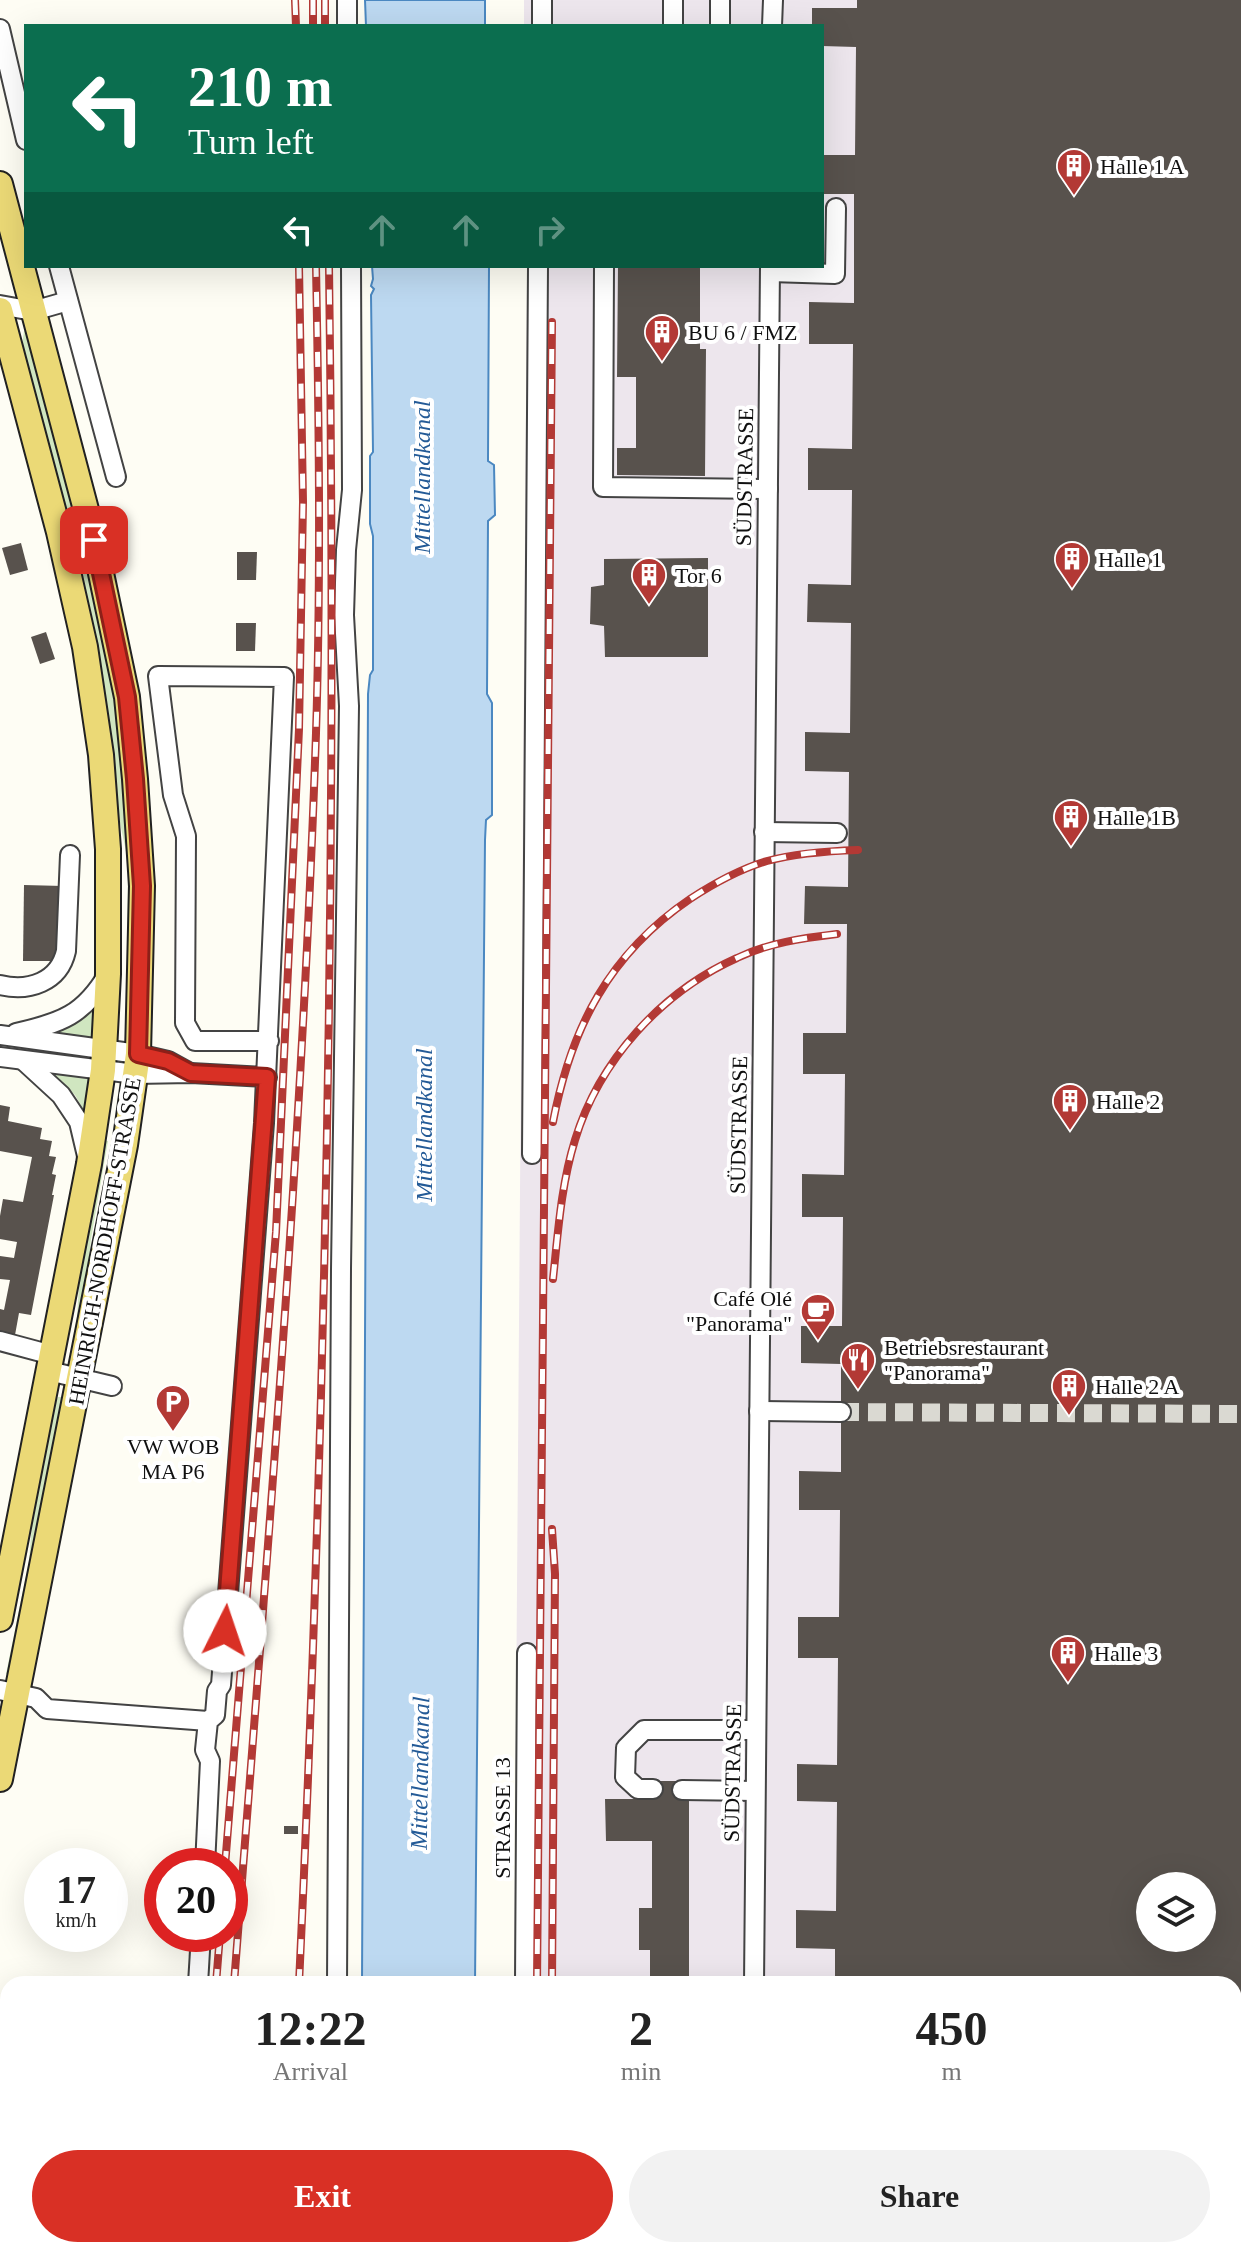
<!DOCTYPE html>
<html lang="en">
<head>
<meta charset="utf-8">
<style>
  :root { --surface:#fff; --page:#f2f2f2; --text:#222; --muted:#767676; --accent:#d93025 }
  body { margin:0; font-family:Georgia,serif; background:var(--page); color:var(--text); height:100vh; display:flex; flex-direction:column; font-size:30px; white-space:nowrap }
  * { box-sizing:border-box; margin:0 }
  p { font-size:26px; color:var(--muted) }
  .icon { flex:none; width:44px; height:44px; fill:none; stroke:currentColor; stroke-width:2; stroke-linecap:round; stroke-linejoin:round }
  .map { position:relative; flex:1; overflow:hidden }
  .panel { position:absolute; left:0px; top:1976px; width:1242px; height:282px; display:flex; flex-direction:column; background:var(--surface); border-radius:24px 24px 0 0; box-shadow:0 8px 32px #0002 }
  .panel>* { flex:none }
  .hud { position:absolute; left:24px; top:24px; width:800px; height:244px; border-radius:0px; box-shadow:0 8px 32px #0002; background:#0b6e4f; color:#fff; overflow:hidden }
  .fabs { position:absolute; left:1136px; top:1872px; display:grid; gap:16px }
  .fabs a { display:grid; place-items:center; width:80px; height:80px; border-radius:50%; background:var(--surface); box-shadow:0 8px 32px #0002; font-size:40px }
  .speed { position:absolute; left:24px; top:1848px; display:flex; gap:16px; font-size:40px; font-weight:700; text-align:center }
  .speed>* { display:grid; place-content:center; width:104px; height:104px; border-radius:50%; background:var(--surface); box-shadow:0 8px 32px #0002; line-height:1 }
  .speed small { font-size:20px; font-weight:400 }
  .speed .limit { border:12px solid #d22; background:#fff; color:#111 }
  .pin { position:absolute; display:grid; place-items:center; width:68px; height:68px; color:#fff; margin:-34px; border-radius:16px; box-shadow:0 4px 12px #0006 }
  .me { position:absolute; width:88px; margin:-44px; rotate:4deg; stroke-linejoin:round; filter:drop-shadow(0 0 6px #0008) }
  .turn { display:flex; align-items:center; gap:28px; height:168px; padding:0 32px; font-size:36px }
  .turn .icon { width:104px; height:104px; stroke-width:2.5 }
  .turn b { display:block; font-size:56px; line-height:68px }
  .lanes { display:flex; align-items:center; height:76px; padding:0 32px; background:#0003; justify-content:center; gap:40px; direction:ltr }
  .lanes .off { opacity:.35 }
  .eta { display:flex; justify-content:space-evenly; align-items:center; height:136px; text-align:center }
  .eta b { font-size:48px; font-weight:700; line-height:56px }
  .cta { display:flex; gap:16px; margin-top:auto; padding:16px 32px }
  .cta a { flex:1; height:92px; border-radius:48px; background:var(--accent); color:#fff; font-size:32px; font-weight:700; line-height:92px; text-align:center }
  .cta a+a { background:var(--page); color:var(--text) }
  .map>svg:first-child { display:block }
</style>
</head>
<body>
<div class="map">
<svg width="1241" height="2257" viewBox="0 0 1241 2257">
  <rect width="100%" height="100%" fill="#fefdf4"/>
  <path fill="#ede6ed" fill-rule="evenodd" d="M524,0H1241V2257H511V2250H1234V1984H514L527,266H822V26H524ZM1150,1886H1202V1938H1150Z"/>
  <g fill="#d0e6c0">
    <path d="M28,330L85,542L121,726L132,860V976H127L128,861L21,352L24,331Z"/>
    <path d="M97,1007L95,1040L57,1035L59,1031L83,1019Z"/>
    <path d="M53,1072L91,1077L88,1112L84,1111L75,1095L53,1075Z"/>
    <path d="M103,1140L108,1141L91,1239L85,1307L75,1355H70L77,1318L80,1266Z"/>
    <path d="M58,1397H62L63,1413L12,1675L6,1674L29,1561L34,1498L52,1410Z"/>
  </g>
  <g fill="#bdd9f1" stroke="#4b88c1" stroke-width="2">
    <path d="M365,0H485V26H366Z"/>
    <path d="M372,266H489L488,461L494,465L495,515L488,521L487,694L492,703V815L486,820L485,840L475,1984H362L368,694L370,675L373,670V536L370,524V456L373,452L371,295L374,289L371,286L373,279Z"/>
    <rect x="360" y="2250" width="112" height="7"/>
  </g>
  <g fill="#58524d" fill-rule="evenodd">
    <path d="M857,0H1241V2257H832V2250H1234V1984H835V1949L796,1948V1910L836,1911L837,1802L797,1801V1764L837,1765L838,1658H798V1617H839L840,1510H799V1471L841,1472V1364L801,1363V1326H842L843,1217H802V1174L844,1175L845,1074H803V1033H846L847,924H804L805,886L848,887L849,772L805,771V732L850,733L851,623L807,622L808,584L851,585L852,490H808V448L852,449L853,344H809V302L854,303V194H822V155H855L856,47L822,46V26H812V8H857ZM1150,1886H1202V1938H1150Z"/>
    <path d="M618,266H700V349H706L705,476L617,475V448H636V377H617Z"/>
    <path d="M21,543L28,570L10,575L2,548Z"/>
    <path d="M237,552H257L256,580H237Z"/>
    <path d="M708,558V657H605L604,626L590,624L591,587L604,585V559Z"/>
    <path d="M236,623H256L255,651H236Z"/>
    <path d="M46,632L55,659L40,664L31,637Z"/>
    <path d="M24,885L63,886L60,961H23Z"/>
    <path d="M0,1105L10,1107L8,1121L42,1128L40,1139L52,1141L49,1156L56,1157L52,1174L56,1175L52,1195H54L31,1315L19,1313L15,1335L0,1332V1309L4,1310L10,1280L0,1279V1256L14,1258L17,1242L0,1239V1216L3,1199L23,1202L32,1157L0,1151Z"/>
    <path d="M653,1781H682V1799H689V1984H650V1950H639V1908H652V1841H606L605,1799H653Z"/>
    <rect x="284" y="1826" width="14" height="8"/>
  </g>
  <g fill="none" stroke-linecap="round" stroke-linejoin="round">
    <path stroke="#dad9d2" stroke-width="18" stroke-dasharray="18 9" stroke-linecap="butt" d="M841,1412L1241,1414"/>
    <defs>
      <g id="minor">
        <path d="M347,0V26"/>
        <path d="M542,26V0"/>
        <path d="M673,26V0"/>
        <path d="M720,26V0"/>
        <path d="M772,26L773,0"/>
        <path d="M0,29L26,140"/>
        <path d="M59,266L116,477"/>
        <path d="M604,266L603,487L768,489"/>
        <path d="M770,272L835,274L836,208"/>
        <path d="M0,305L33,311L68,301"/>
        <path d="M764,832L837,833"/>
        <path d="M0,985C29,992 59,982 66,951L70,855"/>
        <path d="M16,1033C61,1023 84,1015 108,974"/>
        <path d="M0,1035L138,1054L168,1061L188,1072"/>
        <path d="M0,1057L135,1074L191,1073L267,1077"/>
        <path d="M24,1061L61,1095L79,1122L87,1156"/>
        <path d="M532,1154L538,266"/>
        <path d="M0,1341L52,1355"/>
        <path d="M49,1371L112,1386"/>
        <path d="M759,1411L841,1412"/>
        <path d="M0,1690L36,1698L47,1709L208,1721"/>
        <path d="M653,1789H638L625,1777L626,1748L644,1730H756"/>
        <path d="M682,1790L755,1791"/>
        <path d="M205,1866L210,1761L205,1750L208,1721L215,1715L217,1691L221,1685L264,1123L284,677L158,676L173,795L186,836L185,1023L195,1041H269"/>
        <path d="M198,1984L201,1934"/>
        <path d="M337,1984L341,1269L349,706L344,615L346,550L352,490L351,266"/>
        <path d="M525,1984L527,1653"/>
        <path d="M754,1984L770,266"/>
        <path d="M0,2107L8,2108"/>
        <path d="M137,2257L138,2250"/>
        <path d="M332,2257V2250"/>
        <path d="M523,2257V2250"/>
        <path d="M751,2257V2250"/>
      </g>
      <g id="major">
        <path d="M0,184L94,540L127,697L135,779L142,886L138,1054L125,1145L0,1779"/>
        <path d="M0,310L59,532L85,647L101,755L108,849V974L103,1070L89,1164L0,1619"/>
      </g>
    </defs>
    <use href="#minor" stroke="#434343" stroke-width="22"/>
    <use href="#major" stroke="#212121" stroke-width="28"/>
    <use href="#minor" stroke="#fff" stroke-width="18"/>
    <use href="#major" stroke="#ebd976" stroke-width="24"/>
    <defs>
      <g id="rail">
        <path d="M295,0L296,26"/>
        <path d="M313,0V26"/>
        <path d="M325,0V26"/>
        <path d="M553,1122C571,1028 609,954 690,899C713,884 740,869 767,861C797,853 827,851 858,850"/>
        <path d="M553,1279C558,1233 561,1185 575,1140C599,1061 661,992 737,958C768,943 803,938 837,934"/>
        <path d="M225,1866L276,1232L299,729L303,502L299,266"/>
        <path d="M216,1984L220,1934"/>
        <path d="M234,1984C266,1567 302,1151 316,733C321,577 319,422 316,266"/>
        <path d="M299,1984C326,1412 337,839 329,266"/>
        <path d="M537,1984L552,322"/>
        <path d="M552,1984L555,1574L552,1529"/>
        <path d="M195,2257L196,2250"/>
        <path d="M213,2257V2250"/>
        <path d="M286,2257V2250"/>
        <path d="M536,2257V2250"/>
        <path d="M550,2257V2250"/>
        <path d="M562,2257V2250"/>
      </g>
    </defs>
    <use href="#rail" stroke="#b33935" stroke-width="8"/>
    <use href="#rail" stroke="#fff" stroke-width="5" stroke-dasharray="15" stroke-linecap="butt"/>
  </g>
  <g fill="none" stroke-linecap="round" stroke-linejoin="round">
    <defs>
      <path id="route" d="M94,540L127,697L135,779L142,886L138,1054L168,1061L191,1073L267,1077L225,1631"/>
    </defs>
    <use href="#route" stroke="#8d1f18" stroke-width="20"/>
    <use href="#route" stroke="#d93025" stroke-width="14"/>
  </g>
  <defs>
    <symbol id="building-pin" viewBox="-11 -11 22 30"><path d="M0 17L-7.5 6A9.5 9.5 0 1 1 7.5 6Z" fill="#b33935" stroke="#fff"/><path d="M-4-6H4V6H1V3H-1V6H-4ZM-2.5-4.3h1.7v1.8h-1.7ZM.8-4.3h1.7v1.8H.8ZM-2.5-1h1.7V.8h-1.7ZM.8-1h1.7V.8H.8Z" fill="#fff"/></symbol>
    <symbol id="cafe-pin" viewBox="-11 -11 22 30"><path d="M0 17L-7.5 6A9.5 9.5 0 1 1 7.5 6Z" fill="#b33935" stroke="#fff"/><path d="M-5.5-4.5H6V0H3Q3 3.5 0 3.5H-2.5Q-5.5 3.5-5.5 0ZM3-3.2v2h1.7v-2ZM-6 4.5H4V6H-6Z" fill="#fff"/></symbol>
    <symbol id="restaurant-pin" viewBox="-11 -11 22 30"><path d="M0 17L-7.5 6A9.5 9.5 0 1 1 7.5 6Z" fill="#b33935" stroke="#fff"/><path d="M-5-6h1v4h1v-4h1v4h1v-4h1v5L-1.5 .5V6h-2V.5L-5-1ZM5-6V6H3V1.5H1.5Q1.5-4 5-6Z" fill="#fff"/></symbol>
    <symbol id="parking-pin" viewBox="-11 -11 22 30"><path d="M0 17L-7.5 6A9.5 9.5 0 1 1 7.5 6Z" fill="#b33935" stroke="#fff"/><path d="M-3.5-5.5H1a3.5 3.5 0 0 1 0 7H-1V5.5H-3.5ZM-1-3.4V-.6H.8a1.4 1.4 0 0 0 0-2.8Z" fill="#fff"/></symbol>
  </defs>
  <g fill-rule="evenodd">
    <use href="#building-pin" x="1054" y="146" width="40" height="54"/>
    <use href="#building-pin" x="642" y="312" width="40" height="54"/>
    <use href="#building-pin" x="1052" y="539" width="40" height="54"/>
    <use href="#building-pin" x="629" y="555" width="40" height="54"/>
    <use href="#building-pin" x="1051" y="797" width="40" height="54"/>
    <use href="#building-pin" x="1050" y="1081" width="40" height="54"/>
    <use href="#cafe-pin" x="798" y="1291" width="40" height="54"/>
    <use href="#restaurant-pin" x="838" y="1340" width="40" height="54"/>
    <use href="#building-pin" x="1049" y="1366" width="40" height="54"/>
    <use href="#parking-pin" x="153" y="1382" width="40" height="54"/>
    <use href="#building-pin" x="1048" y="1633" width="40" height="54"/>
  </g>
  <g text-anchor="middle" stroke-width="8" stroke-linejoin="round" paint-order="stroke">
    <g font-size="22" fill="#101010" stroke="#fff" text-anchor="start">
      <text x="1100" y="174">Halle 1 A</text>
      <text x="688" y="340">BU 6 / FMZ</text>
      <text x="1098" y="567">Halle 1</text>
      <text x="675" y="583">Tor 6</text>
      <text x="1097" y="825">Halle 1B</text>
      <text x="1096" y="1109">Halle 2</text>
      <text x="792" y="1306" text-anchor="end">Café Olé<tspan x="792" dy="25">"Panorama"</tspan></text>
      <text x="884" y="1355">Betriebsrestaurant<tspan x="884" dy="25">"Panorama"</tspan></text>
      <text x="1095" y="1394">Halle 2 A</text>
      <text x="173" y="1454" text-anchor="middle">VW WOB<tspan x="173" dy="25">MA P6</tspan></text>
      <text x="1094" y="1661">Halle 3</text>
    </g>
    <g font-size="22" fill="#101010" stroke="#fff">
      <text transform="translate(744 477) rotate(-89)" y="8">SÜDSTRASSE</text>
      <text transform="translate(738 1125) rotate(-89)" y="8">SÜDSTRASSE</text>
      <text transform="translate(104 1241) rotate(-80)" y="8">HEINRICH-NORDHOFF-STRASSE</text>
      <text transform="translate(732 1773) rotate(-89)" y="8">SÜDSTRASSE</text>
      <text transform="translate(502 1818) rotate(-90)" y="8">STRASSE 13</text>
    </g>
    <g font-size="24" font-style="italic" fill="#245b97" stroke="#fff">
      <text transform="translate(422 477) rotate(-90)" y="8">Mittellandkanal</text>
      <text transform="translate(424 1125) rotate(-90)" y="8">Mittellandkanal</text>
      <text transform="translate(420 1773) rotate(-89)" y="8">Mittellandkanal</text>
    </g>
  </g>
</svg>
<div class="fabs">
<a><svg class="icon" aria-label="layers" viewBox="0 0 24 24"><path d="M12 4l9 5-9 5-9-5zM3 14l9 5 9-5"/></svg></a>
</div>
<div class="speed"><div>17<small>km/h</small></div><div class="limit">20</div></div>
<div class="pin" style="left:94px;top:540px;background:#d93025"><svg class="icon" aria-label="arrive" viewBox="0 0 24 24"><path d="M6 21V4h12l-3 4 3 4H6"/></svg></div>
<svg class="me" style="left:225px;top:1631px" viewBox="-20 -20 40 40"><circle r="19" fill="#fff"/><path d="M0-13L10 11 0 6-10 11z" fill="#d93025"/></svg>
<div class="hud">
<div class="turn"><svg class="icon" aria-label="left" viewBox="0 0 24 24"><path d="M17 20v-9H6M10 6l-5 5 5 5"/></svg><div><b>210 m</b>Turn left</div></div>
<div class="lanes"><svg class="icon" aria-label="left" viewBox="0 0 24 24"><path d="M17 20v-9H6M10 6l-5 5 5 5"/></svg><svg class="icon off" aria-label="ahead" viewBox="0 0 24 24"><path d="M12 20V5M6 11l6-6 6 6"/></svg><svg class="icon off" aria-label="ahead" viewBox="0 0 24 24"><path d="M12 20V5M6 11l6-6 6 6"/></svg><svg class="icon off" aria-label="right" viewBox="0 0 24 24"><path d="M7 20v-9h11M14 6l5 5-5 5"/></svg></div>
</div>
<section class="panel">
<div class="eta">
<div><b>12:22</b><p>Arrival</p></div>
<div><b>2</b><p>min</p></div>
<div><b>450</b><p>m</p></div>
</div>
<div class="cta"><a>Exit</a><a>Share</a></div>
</section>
</div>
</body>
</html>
